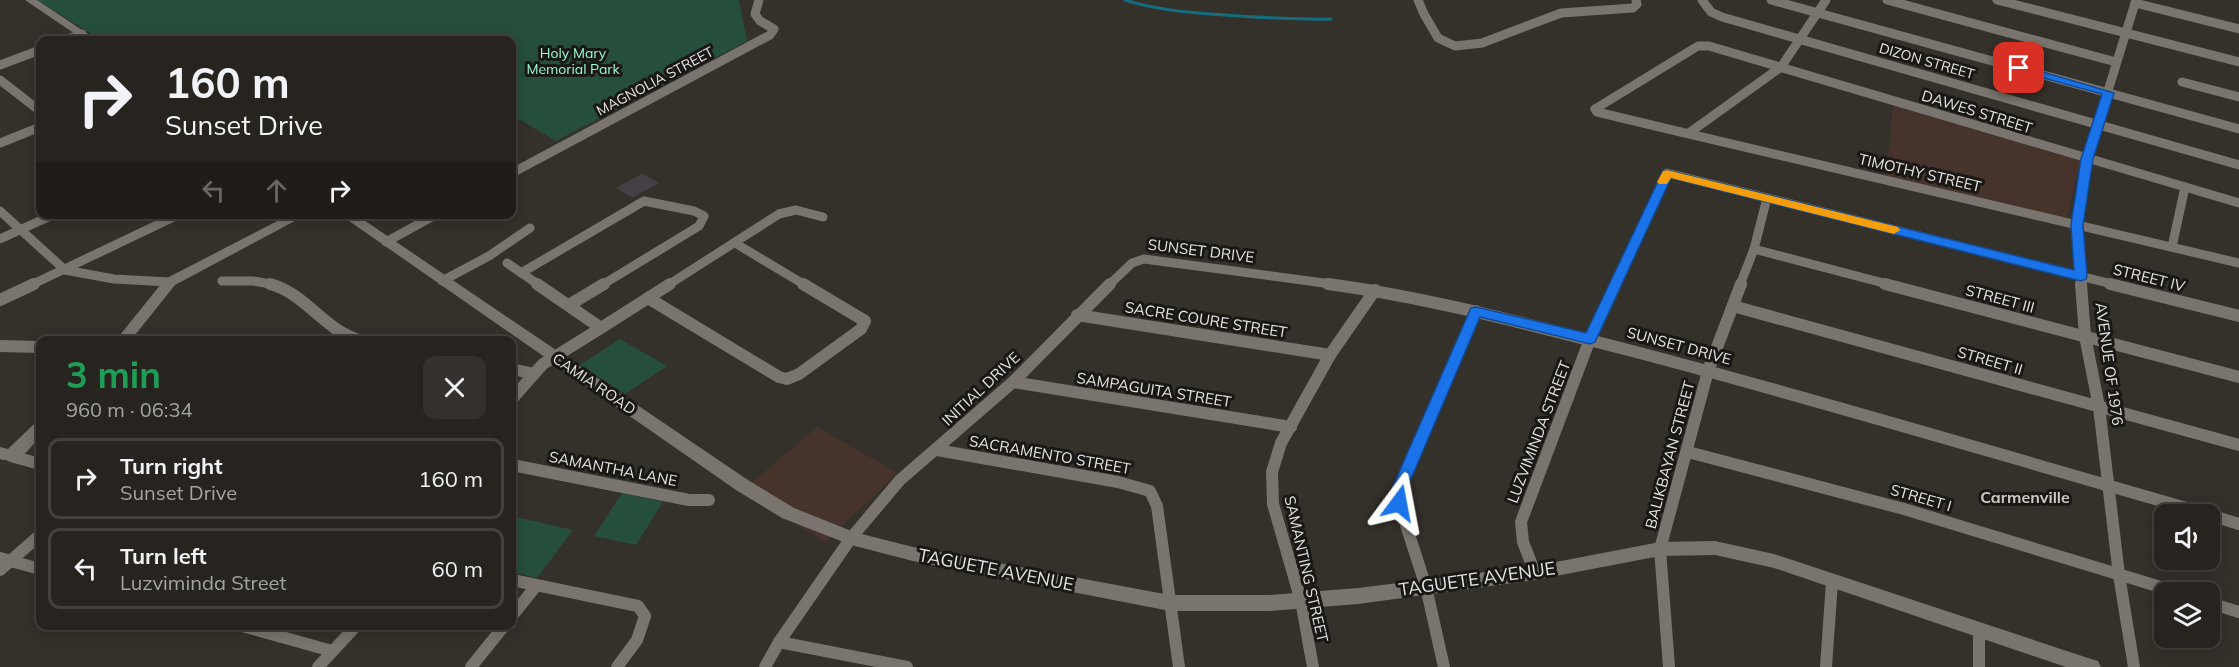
<!DOCTYPE html>
<html lang="en">
<head>
<meta charset="utf-8">
<style>
  :root { --surface:#272420; --page:#33302d; --text:#f1f3f6; --muted:#a4a4a5; --line:#43413e }
  body { margin:0; font-family:Mulish,sans-serif; background:var(--page); color:var(--text); height:100vh; display:flex; flex-direction:column; font-size:22px; white-space:nowrap }
  * { box-sizing:border-box; margin:0 }
  p { font-size:20px; color:var(--muted) }
  .icon { flex:none; width:33px; height:33px; fill:none; stroke:currentColor; stroke-width:2; stroke-linecap:round; stroke-linejoin:round }
  .map { position:relative; flex:1; overflow:hidden }
  .sheet { position:absolute; left:36px; top:336px; width:480px; height:294px; display:flex; flex-direction:column; background:var(--surface); border-radius:12px; box-shadow:0 3px 15px #0003,0 0 0 2px var(--line) }
  .sheet>* { flex:none }
  .banner { position:absolute; left:36px; top:36px; width:480px; height:183px; border-radius:12px; box-shadow:0 3px 15px #0003,0 0 0 2px var(--line); background:#272420; color:var(--text); overflow:hidden }
  .fabs { position:absolute; left:2154px; top:504px; display:grid; gap:12px }
  .fabs a { display:grid; place-items:center; width:66px; height:66px; border-radius:12px; background:var(--surface); box-shadow:0 3px 15px #0003,0 0 0 2px var(--line); font-size:30px }
  .pin { position:absolute; display:grid; place-items:center; width:51px; height:51px; color:#fff; margin:-26px; border-radius:12px; box-shadow:0 3px 9px #0006 }
  .me { position:absolute; width:66px; margin:-33px; rotate:13deg; stroke-linejoin:round; filter:drop-shadow(0 0 4px #0008) }
  .turn { display:flex; align-items:center; gap:21px; height:126px; padding:0 30px; font-size:27px }
  .turn .icon { width:78px; height:78px; stroke-width:2.5 }
  .turn b { display:block; font-size:42px; line-height:51px }
  .lanes { display:flex; align-items:center; height:57px; padding:0 30px; background:#0003; justify-content:center; gap:30px; direction:ltr }
  .lanes .off { opacity:.35 }
  .round { display:grid; place-items:center; flex:none; width:63px; height:63px; border-radius:12px; background:var(--page) }
  .head { display:flex; align-items:center; justify-content:space-between; height:102px; padding:0 30px }
  h1 { font-size:36px; font-weight:700; line-height:45px; color:#1e9e55 }
  ul { padding:0; list-style:none }
  li { display:flex; align-items:center; gap:18px; height:81px; margin:0 12px 9px; padding:0 18px; border:3px solid var(--line); border-radius:12px }
  li div { flex:1 }
  li b { display:block; font-size:22px }
  li em { font-style:normal }
  .map>svg:first-child { display:block }
</style>
</head>
<body>
<div class="map">
<svg width="2239" height="667" viewBox="0 0 2239 667">
  <rect width="100%" height="100%" fill="#34302a"/>
  <g fill="#46332b">
    <path d="M1893,105L2080,161L2067,219L1886,176Z"/>
    <path d="M817,427L898,473L825,542L742,491Z"/>
  </g>
  <g fill="#264e3c">
    <path d="M37,0H739L747,41L556,141L512,115V40H101Z"/>
    <path d="M620,339L667,366L625,394L580,365Z"/>
    <path d="M622,493L663,502L636,545L594,536Z"/>
    <path d="M512,516L573,530L537,578L512,572Z"/>
  </g>
  <g fill="none" stroke-linecap="round" stroke-linejoin="round">
    <path stroke="#156c7f" stroke-width="3" d="M1125,0C1153,9 1182,12 1211,14C1251,17 1291,20 1331,19"/>
  </g>
  <path fill="#454046" d="M642,174L659,183L632,198L616,188Z"/>
  <g fill="none" stroke-linecap="round" stroke-linejoin="round">
    <g stroke="#79756e" stroke-width="9">
      <path d="M1418,0L1424,14L1438,38L1455,46L1482,43L1561,13L1633,8L1637,4L1636,0"/>
      <path d="M1702,0L1711,12L1722,17L2239,165"/>
      <path d="M1771,0L2239,129"/>
      <path d="M1887,0L2116,62"/>
      <path d="M1997,0L2239,62"/>
      <path d="M2135,3L2239,29"/>
      <path d="M65,40L82,34"/>
      <path d="M0,65L40,50"/>
      <path d="M0,80L40,111"/>
      <path d="M2182,82L2239,97"/>
      <path d="M1595,109L1698,46H1709L2239,203"/>
      <path d="M1595,109L1597,112L1668,129L2239,263"/>
      <path d="M1689,133L1781,67L1826,0"/>
      <path d="M0,143L40,127"/>
      <path d="M512,173L770,35L774,29L760,21L755,14L759,0"/>
      <path d="M0,211L65,270L114,279L170,282"/>
      <path d="M0,239L55,214"/>
      <path d="M386,242L437,214"/>
      <path d="M735,243L805,285"/>
      <path d="M2172,247L2185,187"/>
      <path d="M1754,249L1891,285"/>
      <path d="M507,263L539,285"/>
      <path d="M521,273L644,201L694,211L704,216L699,226L602,285"/>
      <path d="M222,281H253L276,285"/>
      <path d="M442,281L489,256L530,228"/>
      <path d="M31,285L180,214"/>
      <path d="M668,285L779,214L796,210L823,217"/>
      <path d="M1109,285L1132,263L1144,259L1339,285"/>
      <path d="M1615,285L1667,173L2116,285"/>
      <path d="M1740,285L1754,249L1767,198"/>
      <path d="M2081,285L2077,225L2087,159L2136,0"/>
    </g>
    <g stroke="#79756e" stroke-width="12">
      <path d="M270,284C305,293 324,330 359,340"/>
      <path d="M537,284L601,328L648,298"/>
      <path d="M670,284L648,298L779,377L787,379L799,374L861,329L865,321L803,284"/>
      <path d="M1328,284C1432,298 1534,326 1636,352C1827,402 2017,460 2208,514"/>
      <path d="M1885,284L2239,377"/>
      <path d="M2081,284L2085,336L2099,407L2119,575L2134,667"/>
      <path d="M2110,284L2239,316"/>
      <path d="M0,300L34,284"/>
      <path d="M569,305L604,284"/>
      <path d="M1733,306L2239,445"/>
      <path d="M1077,315L1330,355"/>
      <path d="M0,346L40,347"/>
      <path d="M512,369L534,374L512,399"/>
      <path d="M534,374L543,364L601,328"/>
      <path d="M1013,382L1291,427"/>
      <path d="M937,450L1118,482L1150,491L1157,506L1179,667"/>
      <path d="M1688,452L1904,509L2177,592"/>
      <path d="M11,456L40,464"/>
      <path d="M512,465L689,500H709"/>
      <path d="M2210,515L2239,524"/>
      <path d="M0,558L40,569"/>
      <path d="M0,570L40,535"/>
      <path d="M1535,573L1523,542L1521,522L1590,339L1616,284"/>
      <path d="M512,580L638,606L645,616L637,640L617,667"/>
      <path d="M2210,603L2239,612"/>
      <path d="M512,616L536,586"/>
      <path d="M242,626L332,651"/>
      <path d="M1979,631V667"/>
      <path d="M779,642L907,667"/>
      <path d="M318,667L356,626"/>
      <path d="M471,667L504,626"/>
      <path d="M765,667L779,642L851,538L900,480L1013,382L1110,284"/>
      <path d="M1313,667L1301,601L1273,504L1272,472L1281,443L1330,355L1375,290"/>
      <path d="M1444,667L1426,587L1399,503L1400,487L1476,311"/>
      <path d="M1669,667L1660,549L1708,371L1741,284"/>
      <path d="M1826,667L1832,582"/>
    </g>
    <g fill="#79756e" fill-rule="evenodd">
      <path d="M25,0H37L97,40H84Z"/>
      <path d="M291,214H308L175,285L131,340H116L165,279Z"/>
      <path d="M339,214H355L748,480L794,508L854,532L913,547L1170,595H1270L1358,588L1535,566L1660,542L1715,541L1774,554L2091,659L2098,661L2101,667H2066L1774,568L1715,555L1660,556L1535,580L1358,604L1270,611H1170L913,561L851,545L782,518L736,490Z"/>
      <path d="M40,422V437C27,451 20,465 0,459V447L8,449L34,424Z"/>
    </g>
  </g>
  <path fill="#1a73e8" stroke="#114b97" stroke-width="1.5" d="M2019,65L2114,93L2093,159L2083,225L2087,276L2086,279L2081,281L1671,178L1595,342L1590,344L1480,317L1408,486L1404,508H1393L1391,503L1393,486L1471,308L1476,307L1586,333L1663,171L1667,170L2074,270L2071,225L2081,159L2102,94L2015,70L2014,68Z"/>
  <path fill="#f59e0b" d="M1667,170L1898,227L1900,230L1894,234L1671,178L1667,184H1659L1657,182L1663,171Z"/>
  <g text-anchor="middle" stroke-width="6" stroke-linejoin="round" paint-order="stroke">
    <g font-size="14" fill="#9afbce" stroke="#1a1816">
      <text x="573" y="58">Holy Mary<tspan x="573" dy="16">Memorial Park</tspan></text>
    </g>
    <g font-size="14" fill="#e7e5e1" stroke="#1a1816">
      <text transform="translate(1927 61) rotate(16)" y="5">DIZON STREET</text>
      <text transform="translate(655 81) rotate(-28)" y="5">MAGNOLIA STREET</text>
    </g>
    <g font-size="15" fill="#e7e5e1" stroke="#1a1816">
      <text transform="translate(1977 112) rotate(17)" y="5">DAWES STREET</text>
      <text transform="translate(1920 173) rotate(13)" y="5">TIMOTHY STREET</text>
      <text transform="translate(1201 251) rotate(7)" y="5">SUNSET DRIVE</text>
      <text transform="translate(2149 278) rotate(14)" y="5">STREET IV</text>
      <text transform="translate(2000 299) rotate(15)" y="5">STREET III</text>
      <text transform="translate(1206 320) rotate(9)" y="5">SACRE COURE STREET</text>
      <text transform="translate(1679 346) rotate(15)" y="5">SUNSET DRIVE</text>
      <text transform="translate(1990 361) rotate(16)" y="5">STREET II</text>
      <text transform="translate(2109 364) rotate(82)" y="5">AVENUE OF 1976</text>
      <text transform="translate(594 384) rotate(34)" y="5">CAMIA ROAD</text>
      <text transform="translate(981 389) rotate(-43)" y="5">INITIAL DRIVE</text>
      <text transform="translate(1154 390) rotate(9)" y="5">SAMPAGUITA STREET</text>
      <text transform="translate(1539 432) rotate(-69)" y="5">LUZVIMINDA STREET</text>
      <text transform="translate(1050 455) rotate(10)" y="5">SACRAMENTO STREET</text>
      <text transform="translate(1670 455) rotate(-75)" y="5">BALIKBAYAN STREET</text>
      <text transform="translate(613 469) rotate(11)" y="5">SAMANTHA LANE</text>
      <text transform="translate(1921 498) rotate(16)" y="5">STREET I</text>
      <text transform="translate(1306 569) rotate(77)" y="5">SAMANTING STREET</text>
    </g>
    <g font-size="16" font-weight="bold" fill="#cecac2" stroke="#1a1816">
      <text x="2025" y="503">Carmenville</text>
    </g>
    <g font-size="18" fill="#e7e5e1" stroke="#1a1816">
      <text transform="translate(996 570) rotate(11)" y="6">TAGUETE AVENUE</text>
      <text transform="translate(1477 579) rotate(-8)" y="6">TAGUETE AVENUE</text>
    </g>
  </g>
</svg>
<div class="fabs">
<a><svg class="icon" aria-label="sound" viewBox="0 0 24 24"><path d="M4 9h4l5-4v14l-5-4H4zM17 9q2 3 0 6"/></svg></a>
<a><svg class="icon" aria-label="layers" viewBox="0 0 24 24"><path d="M12 4l9 5-9 5-9-5zM3 14l9 5 9-5"/></svg></a>
</div>
<div class="pin" style="left:2019px;top:68px;background:#d93025"><svg class="icon" aria-label="arrive" viewBox="0 0 24 24"><path d="M6 21V4h12l-3 4 3 4H6"/></svg></div>
<svg class="me" style="left:1399px;top:503px" viewBox="-20 -20 40 40"><path d="M0-17L14 15 0 8-14 15z" fill="#1a73e8" stroke="#fff" stroke-width="4"/></svg>
<div class="banner">
<div class="turn"><svg class="icon" aria-label="right" viewBox="0 0 24 24"><path d="M7 20v-9h11M14 6l5 5-5 5"/></svg><div><b>160 m</b>Sunset Drive</div></div>
<div class="lanes"><svg class="icon off" aria-label="left" viewBox="0 0 24 24"><path d="M17 20v-9H6M10 6l-5 5 5 5"/></svg><svg class="icon off" aria-label="ahead" viewBox="0 0 24 24"><path d="M12 20V5M6 11l6-6 6 6"/></svg><svg class="icon" aria-label="right" viewBox="0 0 24 24"><path d="M7 20v-9h11M14 6l5 5-5 5"/></svg></div>
</div>
<section class="sheet">
<div class="head"><div><h1>3 min</h1><p>960 m · 06:34</p></div><a class="round"><svg class="icon" aria-label="close" viewBox="0 0 24 24"><path d="M6 6l12 12M18 6L6 18"/></svg></a></div>
<ul>
<li><svg class="icon" aria-label="right" viewBox="0 0 24 24"><path d="M7 20v-9h11M14 6l5 5-5 5"/></svg><div><b>Turn right</b><p>Sunset Drive</p></div><em>160 m</em></li>
<li><svg class="icon" aria-label="left" viewBox="0 0 24 24"><path d="M17 20v-9H6M10 6l-5 5 5 5"/></svg><div><b>Turn left</b><p>Luzviminda Street</p></div><em>60 m</em></li>
</ul>
</section>
</div>
</body>
</html>
